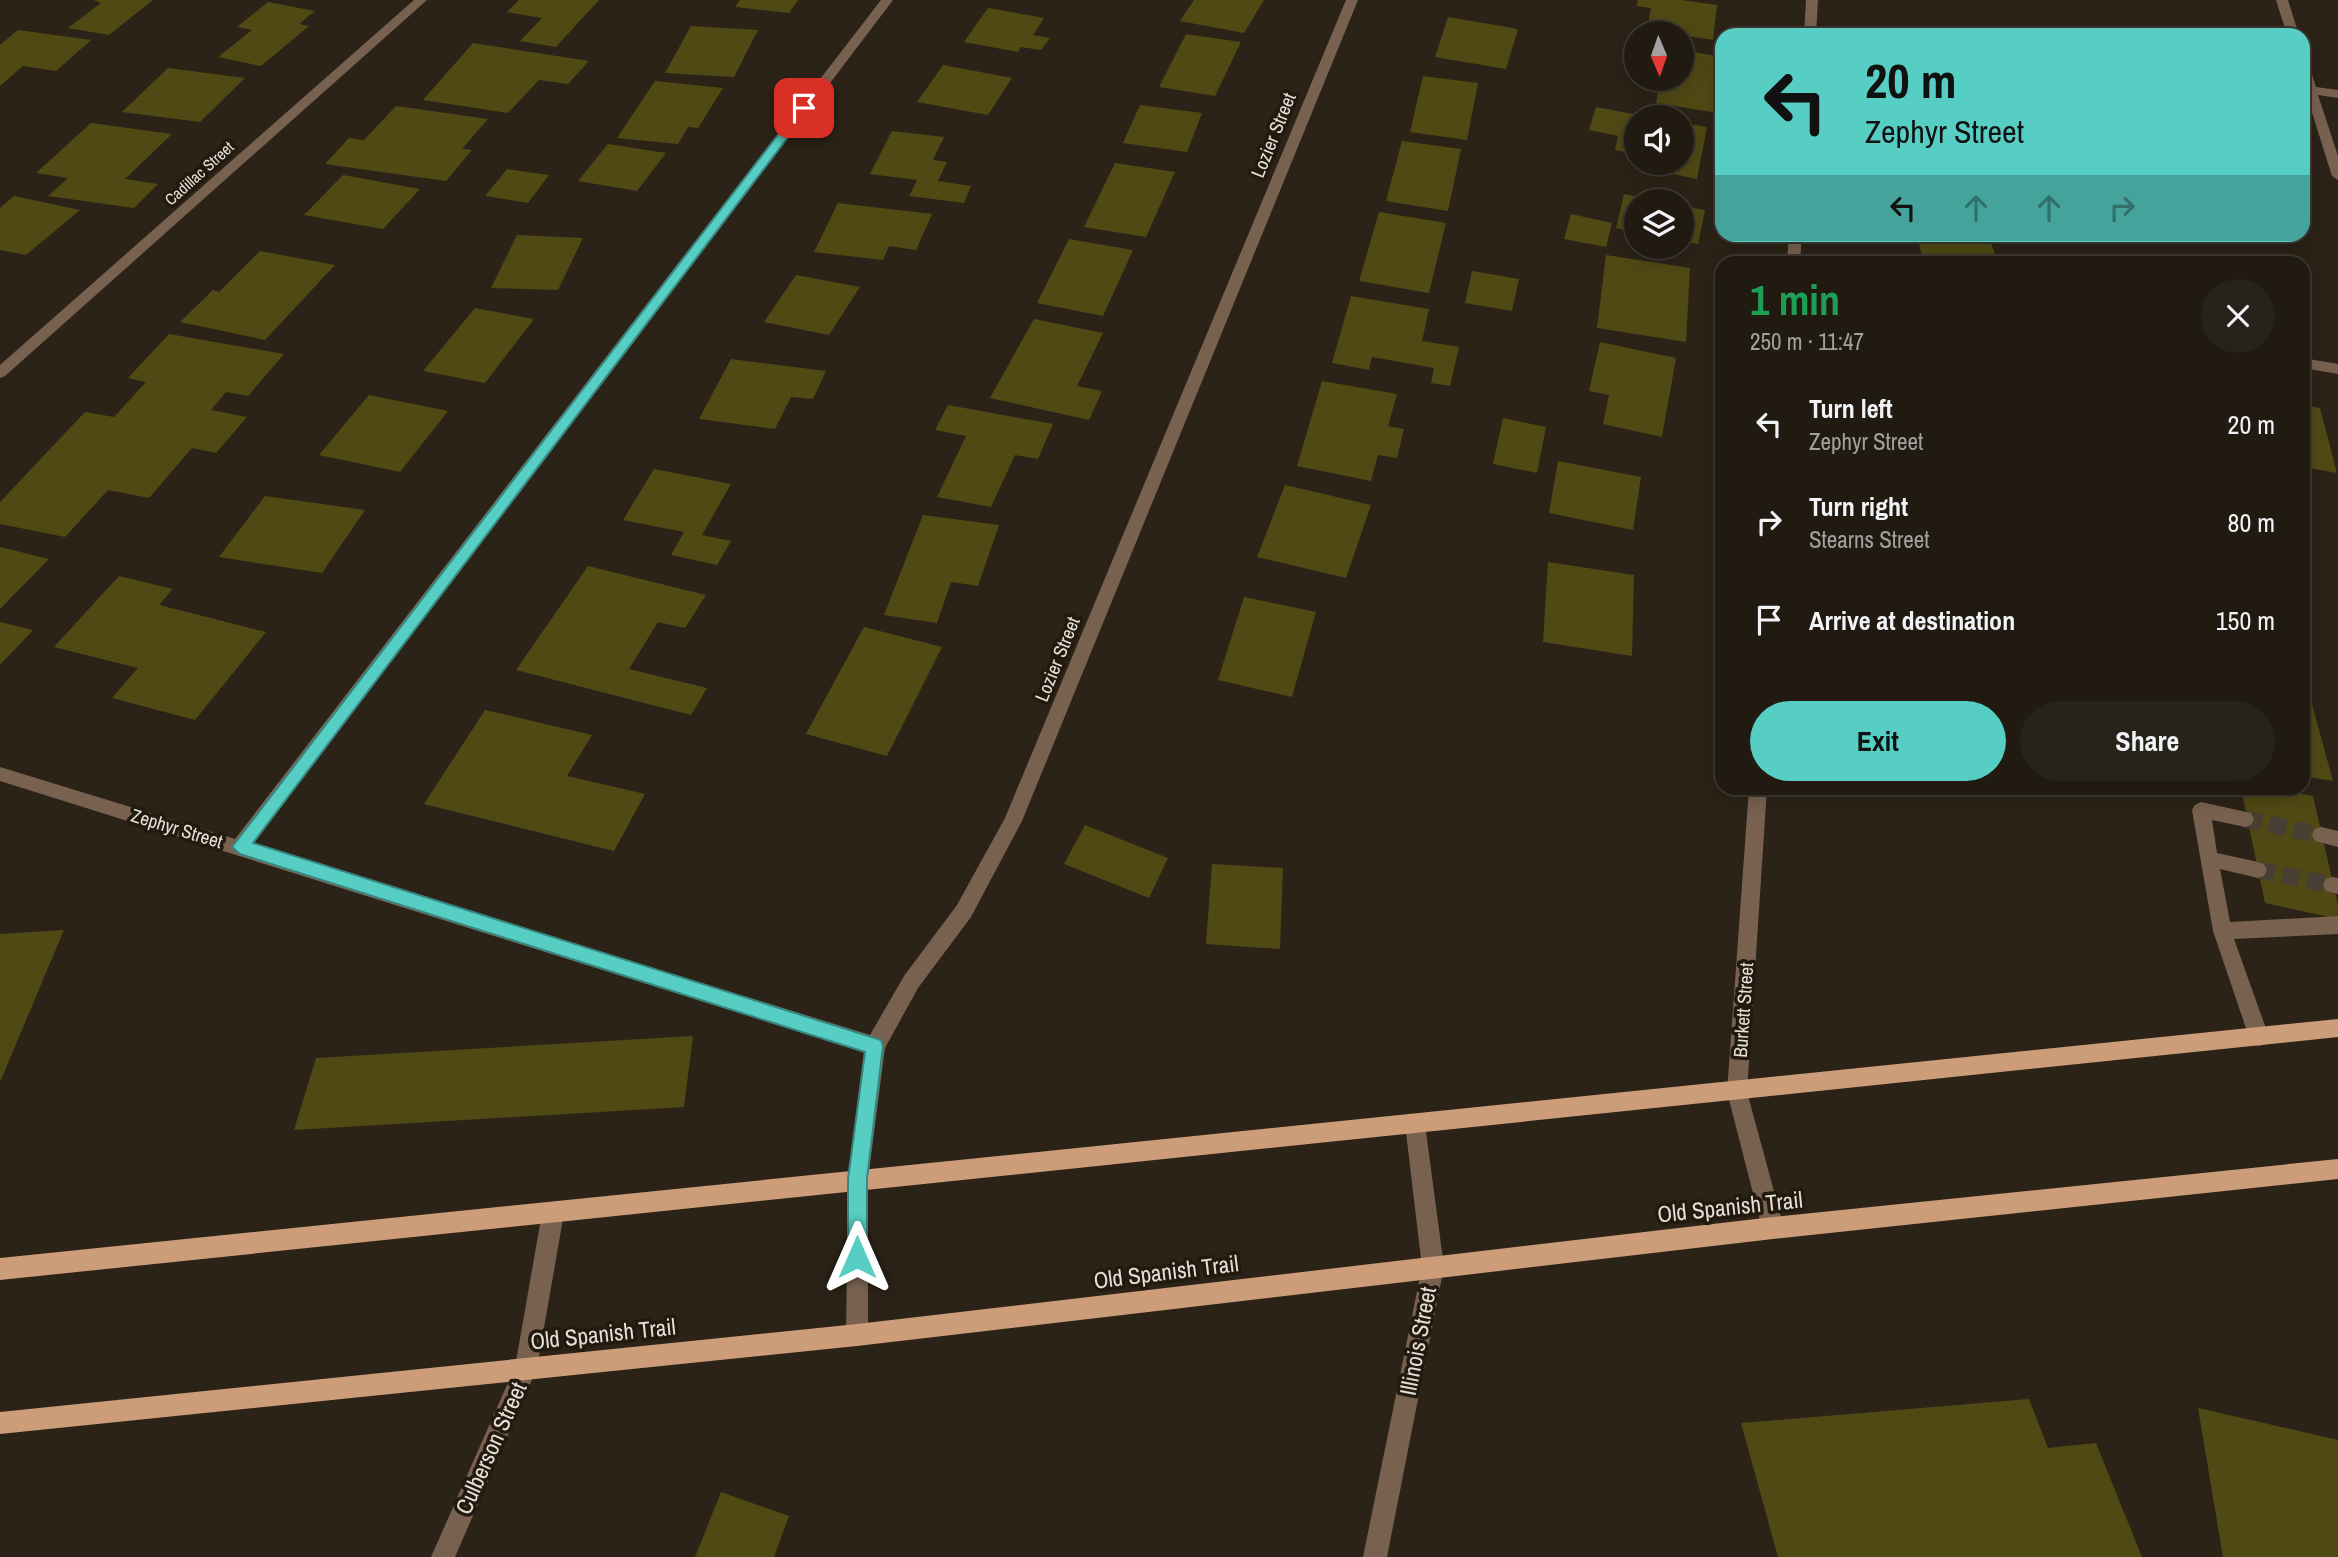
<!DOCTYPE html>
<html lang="en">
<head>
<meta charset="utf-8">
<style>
  :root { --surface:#201a11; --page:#28231a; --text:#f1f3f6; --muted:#a2a19f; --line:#3d3831; --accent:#56cec4 }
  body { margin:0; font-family:"Archivo Narrow",sans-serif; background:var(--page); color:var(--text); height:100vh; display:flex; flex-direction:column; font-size:26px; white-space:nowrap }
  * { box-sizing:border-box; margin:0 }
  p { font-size:23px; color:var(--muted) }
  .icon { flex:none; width:38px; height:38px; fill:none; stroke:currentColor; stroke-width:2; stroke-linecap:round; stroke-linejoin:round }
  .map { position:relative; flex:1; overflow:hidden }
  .details { position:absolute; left:1715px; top:256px; width:595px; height:539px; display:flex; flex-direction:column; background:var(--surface); border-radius:21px; box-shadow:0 4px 18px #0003,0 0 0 2px var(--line) }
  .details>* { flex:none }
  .top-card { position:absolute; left:1715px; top:28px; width:595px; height:214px; border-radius:21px; box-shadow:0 4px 18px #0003,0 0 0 2px var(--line); background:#56cec4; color:#111; overflow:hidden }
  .needle { width:46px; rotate:178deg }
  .tools { position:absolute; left:1624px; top:21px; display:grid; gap:14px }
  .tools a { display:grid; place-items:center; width:70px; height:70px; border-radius:50%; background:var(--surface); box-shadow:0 4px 18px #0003,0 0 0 2px var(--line); font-size:35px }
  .pin { position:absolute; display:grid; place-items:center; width:60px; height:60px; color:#fff; margin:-30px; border-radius:14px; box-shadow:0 4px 10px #0006 }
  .me { position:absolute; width:77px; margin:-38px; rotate:0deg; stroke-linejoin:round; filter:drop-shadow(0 0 5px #0008) }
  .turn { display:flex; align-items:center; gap:24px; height:147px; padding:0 35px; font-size:32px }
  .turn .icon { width:91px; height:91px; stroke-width:2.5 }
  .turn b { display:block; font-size:49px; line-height:60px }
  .lanes { display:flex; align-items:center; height:66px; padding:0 35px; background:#0003; justify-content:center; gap:35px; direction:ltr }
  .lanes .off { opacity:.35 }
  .round { display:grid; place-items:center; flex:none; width:74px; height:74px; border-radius:37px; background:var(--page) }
  .overview { display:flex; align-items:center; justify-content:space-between; height:119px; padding:0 35px }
  h1 { font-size:42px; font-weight:700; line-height:52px; color:#1e9e55 }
  .primary-button { display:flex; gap:14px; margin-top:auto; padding:14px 35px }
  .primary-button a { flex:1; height:80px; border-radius:42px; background:var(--accent); color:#111; font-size:28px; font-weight:700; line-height:80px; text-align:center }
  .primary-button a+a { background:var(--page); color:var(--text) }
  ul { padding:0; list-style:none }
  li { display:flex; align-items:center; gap:21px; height:98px; padding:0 35px }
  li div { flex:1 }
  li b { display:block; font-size:26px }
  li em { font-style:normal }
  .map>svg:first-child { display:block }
</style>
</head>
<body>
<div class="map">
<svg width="2338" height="1557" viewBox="0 0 2338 1557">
  <rect width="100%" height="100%" fill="#2b2317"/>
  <g fill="#514914">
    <path d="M94,0H153L109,35L68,28L101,3Z"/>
    <path d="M519,0H599L556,47L520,41L542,18L507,12Z"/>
    <path d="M740,0H798L789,13L735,7Z"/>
    <path d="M1194,0H1264L1244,33L1180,21Z"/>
    <path d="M1638,0H1681L1717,5L1713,40L1647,30L1651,8L1637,6Z"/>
    <path d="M268,2L315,11L299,24L309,26L261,66L218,57L252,30L237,27Z"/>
    <path d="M988,8L1044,18L1033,35L1050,38L1041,50L1021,47L1018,52L964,42Z"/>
    <path d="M1448,17L1518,29L1506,69L1435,57Z"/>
    <path d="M691,26L758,30L734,77L665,73Z"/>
    <path d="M18,30L91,40L56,71L23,66L0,86V45Z"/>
    <path d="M1186,34L1241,42L1215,96L1159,87Z"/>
    <path d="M473,43L589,61L568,84L539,80L508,113L423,100Z"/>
    <path d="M1682,50L1722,57L1718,113L1656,103L1660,79H1682Z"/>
    <path d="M943,65L1012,78L988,115L917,102Z"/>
    <path d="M168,68L245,78L200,122L122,112Z"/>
    <path d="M1423,76L1478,83L1467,140L1410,132Z"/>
    <path d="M655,81L723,88L698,128L688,127L678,144L617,138Z"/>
    <path d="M1140,105L1202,113L1187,152L1123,143Z"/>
    <path d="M396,106L488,119L462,149L472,150L446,181L325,164L349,138L364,140Z"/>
    <path d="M1596,107L1643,116L1636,117V154L1615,150L1618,136L1589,130Z"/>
    <path d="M91,123L172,134L125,179L158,184L134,208L48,196L68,178L36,173Z"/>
    <path d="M1682,123L1707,127L1697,179L1658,171L1660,163H1682Z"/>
    <path d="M892,131L944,137L933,160L947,162L938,181L971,186L964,203L909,196L917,180L870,174Z"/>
    <path d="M1402,141L1461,149L1448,211L1386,201Z"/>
    <path d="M608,144L666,153L637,191L578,181Z"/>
    <path d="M1115,163L1175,172L1146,237L1084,227Z"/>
    <path d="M507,169L549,175L528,203L485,196Z"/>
    <path d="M343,175L420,189L383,229L304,215Z"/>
    <path d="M1624,194L1653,200L1636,201V232L1616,228Z"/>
    <path d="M14,196L80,210L26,255L0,250V208Z"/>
    <path d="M838,203L932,214L916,250L889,246L883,260L814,252Z"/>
    <path d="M1682,206L1705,210L1698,244L1682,241Z"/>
    <path d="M1379,212L1446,223L1429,293L1359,281Z"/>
    <path d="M1571,214L1612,223L1606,247L1564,239Z"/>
    <path d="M1917,234L1990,239L1997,262H1923Z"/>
    <path d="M517,235L583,238L558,290L491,288Z"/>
    <path d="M1069,239L1133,250L1103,316L1037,303Z"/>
    <path d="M260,251L335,265L265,340L180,322L213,290L219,292Z"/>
    <path d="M1606,255L1690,268L1686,342L1597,328Z"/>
    <path d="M1472,271L1519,279L1512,311L1465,303Z"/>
    <path d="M796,275L860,287L829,335L764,322Z"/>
    <path d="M1351,296L1429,309L1422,341L1459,347L1450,386L1431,383L1434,368L1372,357L1369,370L1332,363Z"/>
    <path d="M475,308L534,319L485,383L423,371Z"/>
    <path d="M1034,319L1103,333L1077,386L1102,391L1089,420L990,398Z"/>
    <path d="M169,334L284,354L248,396L226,392L211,410L247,417L216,453L192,448L149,498L108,490L65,537L0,524V502L85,412L114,417L146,382L128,378Z"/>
    <path d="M1600,342L1676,358L1662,437L1603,424L1609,395L1589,391Z"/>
    <path d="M731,359L826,371L813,399L791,397L775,429L699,419Z"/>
    <path d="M1322,381L1397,394L1388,426L1404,429L1397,458L1378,455L1371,481L1297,466Z"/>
    <path d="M369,395L448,411L400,472L319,455Z"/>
    <path d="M948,405L1053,424L1038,459L1015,455L991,507L937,497L966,436L935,430Z"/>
    <path d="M2303,405L2320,408L2337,473L2303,467Z"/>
    <path d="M1503,418L1546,427L1537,473L1493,464Z"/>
    <path d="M1558,461L1641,477L1633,530L1549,513Z"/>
    <path d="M654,469L731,484L702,535L731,541L717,565L671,555L684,532L623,520Z"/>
    <path d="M1285,485L1371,505L1346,578L1257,557Z"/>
    <path d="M265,496L365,510L322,573L219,557Z"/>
    <path d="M923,515L999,525L978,586L951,582L937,623L884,615Z"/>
    <path d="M0,547L49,559L0,609Z"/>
    <path d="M1548,562L1634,575L1632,656L1543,642Z"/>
    <path d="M588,566L706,595L685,628L658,622L629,669L707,688L691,715L516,670Z"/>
    <path d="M119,576L173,589L159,605L266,632L195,720L112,698L138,668L54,647Z"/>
    <path d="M1244,597L1316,612L1292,697L1218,680Z"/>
    <path d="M0,622L33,630L0,665Z"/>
    <path d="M864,627L942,647L887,756L806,734Z"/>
    <path d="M2303,675H2304L2333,781L2303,776Z"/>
    <path d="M485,710L592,735L567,776L645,794L614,851L424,804Z"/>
    <path d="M2241,788H2267L2313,796L2338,905V919L2265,903Z"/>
    <path d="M1085,825L1168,858L1149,898L1064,864Z"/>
    <path d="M1212,864L1283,868L1280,949L1206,944Z"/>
    <path d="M64,930L0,1082V934Z"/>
    <path d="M693,1036L684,1107L294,1130L316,1058Z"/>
    <path d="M2029,1399L2048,1448L2096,1443L2142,1557H1778L1741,1423Z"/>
    <path d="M2198,1408L2338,1440V1557H2223Z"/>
    <path d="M721,1492L789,1516L774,1557H695Z"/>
  </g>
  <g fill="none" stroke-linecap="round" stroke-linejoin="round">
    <g stroke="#473f34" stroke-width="17" stroke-dasharray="17 8" stroke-linecap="butt">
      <path d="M2245,819L2321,835"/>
      <path d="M2258,870L2332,885"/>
    </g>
    <g fill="#796150" fill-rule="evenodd">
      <path d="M414,0H427L5,376L0,378V365Z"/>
      <path d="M881,0H893L253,844L870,1035L904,976L957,905L1005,818L1346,0H1358L1022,821L971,917L918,988L885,1048L868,1179V1335L865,1343L857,1346L849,1343L846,1335L848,1179L864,1052L0,781V767L235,839Z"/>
      <path d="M1806,0H1818L1816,35H1804Z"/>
      <path d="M2276,0H2288L2299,35H2287Z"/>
      <path d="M2303,62L2309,65L2316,87L2338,90V98L2318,95L2338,156V180L2332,176L2303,84Z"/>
      <path d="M1789,234H1802L1800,262H1787Z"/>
      <path d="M2303,358L2338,364V374L2303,368Z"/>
      <path d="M1749,788H1767L1747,1092L1784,1228L1781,1236L1773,1239L1765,1236L1762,1228L1727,1092Z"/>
      <path d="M2201,802L2251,813L2254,819L2251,825L2245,827L2212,820L2217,853L2258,862L2264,864L2267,870L2264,876L2258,878L2220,869L2230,922L2338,916V934L2234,939L2269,1037L2266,1044L2259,1046L2252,1044L2249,1037L2213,931L2192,810L2195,805Z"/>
      <path d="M2321,827L2338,831V847L2315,841L2312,835L2315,829Z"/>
      <path d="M2332,877L2338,878V894L2326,891L2323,885L2326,879Z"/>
      <path d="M1415,1114L1422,1117L1425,1124L1444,1267L1387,1557H1363L1422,1267L1405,1124L1408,1117Z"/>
      <path d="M553,1202L560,1206L564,1213L537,1368L455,1557H431L515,1367L542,1213L546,1206Z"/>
    </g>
    <g fill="#cd9c79" fill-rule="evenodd">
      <path d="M2338,1019V1037L0,1280V1258Z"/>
      <path d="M2338,1159V1179L1773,1239L857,1346L0,1434V1412L857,1324L1773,1217Z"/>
    </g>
  </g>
  <path fill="#56cec4" stroke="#38867f" stroke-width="2" d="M800,106L810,108L253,843L881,1040L883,1046L867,1179V1257L864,1264L857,1266L850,1264L848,1257V1179L865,1052L240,854L232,847Z"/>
  <g text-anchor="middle" stroke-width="7" stroke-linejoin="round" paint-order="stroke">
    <g font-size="16" fill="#e5dfd7" stroke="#221a0e">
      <text transform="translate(199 173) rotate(-42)" y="6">Cadillac Street</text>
    </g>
    <g font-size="19" fill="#e5dfd7" stroke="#221a0e">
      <text transform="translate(1273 135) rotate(-68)" y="7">Lozier Street</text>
      <text transform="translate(1057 659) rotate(-68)" y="7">Lozier Street</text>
      <text transform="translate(177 828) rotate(17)" y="7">Zephyr Street</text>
      <text transform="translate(1743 1010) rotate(-86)" y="7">Burkett Street</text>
    </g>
    <g font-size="23" fill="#e5dfd7" stroke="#221a0e">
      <text transform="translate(1730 1207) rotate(-6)" y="8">Old Spanish Trail</text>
      <text transform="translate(1166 1272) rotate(-7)" y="8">Old Spanish Trail</text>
      <text transform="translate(603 1334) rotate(-6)" y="8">Old Spanish Trail</text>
      <text transform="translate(1418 1341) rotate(-79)" y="8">Illinois Street</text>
      <text transform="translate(491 1448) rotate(-66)" y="8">Culberson Street</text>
    </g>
  </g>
</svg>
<div class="tools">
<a><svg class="needle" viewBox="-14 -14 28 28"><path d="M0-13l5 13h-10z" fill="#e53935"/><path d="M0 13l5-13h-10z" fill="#a2a19f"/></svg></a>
<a><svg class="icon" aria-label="sound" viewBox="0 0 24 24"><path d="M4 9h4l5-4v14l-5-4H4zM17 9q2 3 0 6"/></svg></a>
<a><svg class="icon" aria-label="layers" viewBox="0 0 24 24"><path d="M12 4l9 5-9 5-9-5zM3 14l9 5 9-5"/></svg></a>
</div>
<div class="pin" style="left:804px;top:108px;background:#d93025"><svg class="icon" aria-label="arrive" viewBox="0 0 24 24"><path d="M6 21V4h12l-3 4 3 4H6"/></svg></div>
<svg class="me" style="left:857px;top:1257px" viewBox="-20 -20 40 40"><path d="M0-17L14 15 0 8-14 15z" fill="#56cec4" stroke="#fff" stroke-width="4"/></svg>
<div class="top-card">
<div class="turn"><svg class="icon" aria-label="left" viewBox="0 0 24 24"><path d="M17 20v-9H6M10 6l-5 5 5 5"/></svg><div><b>20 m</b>Zephyr Street</div></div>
<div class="lanes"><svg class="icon" aria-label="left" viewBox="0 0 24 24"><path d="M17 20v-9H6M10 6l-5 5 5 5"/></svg><svg class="icon off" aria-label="ahead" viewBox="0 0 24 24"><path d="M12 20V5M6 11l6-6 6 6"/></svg><svg class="icon off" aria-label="ahead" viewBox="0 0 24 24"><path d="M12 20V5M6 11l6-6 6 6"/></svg><svg class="icon off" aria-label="right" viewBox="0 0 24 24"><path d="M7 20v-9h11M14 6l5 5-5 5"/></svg></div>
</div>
<section class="details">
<div class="overview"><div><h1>1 min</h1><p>250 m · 11:47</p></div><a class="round"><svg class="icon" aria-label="close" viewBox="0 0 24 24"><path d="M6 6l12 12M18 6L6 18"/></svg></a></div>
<ul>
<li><svg class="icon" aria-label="left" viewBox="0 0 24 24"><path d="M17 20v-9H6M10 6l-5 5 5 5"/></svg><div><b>Turn left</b><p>Zephyr Street</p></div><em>20 m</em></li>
<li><svg class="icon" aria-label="right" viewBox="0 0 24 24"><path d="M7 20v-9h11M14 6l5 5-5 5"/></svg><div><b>Turn right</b><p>Stearns Street</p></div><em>80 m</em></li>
<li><svg class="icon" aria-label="arrive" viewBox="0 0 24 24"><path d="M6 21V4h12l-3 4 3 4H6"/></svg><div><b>Arrive at destination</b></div><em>150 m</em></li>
</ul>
<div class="primary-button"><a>Exit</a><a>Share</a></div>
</section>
</div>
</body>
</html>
